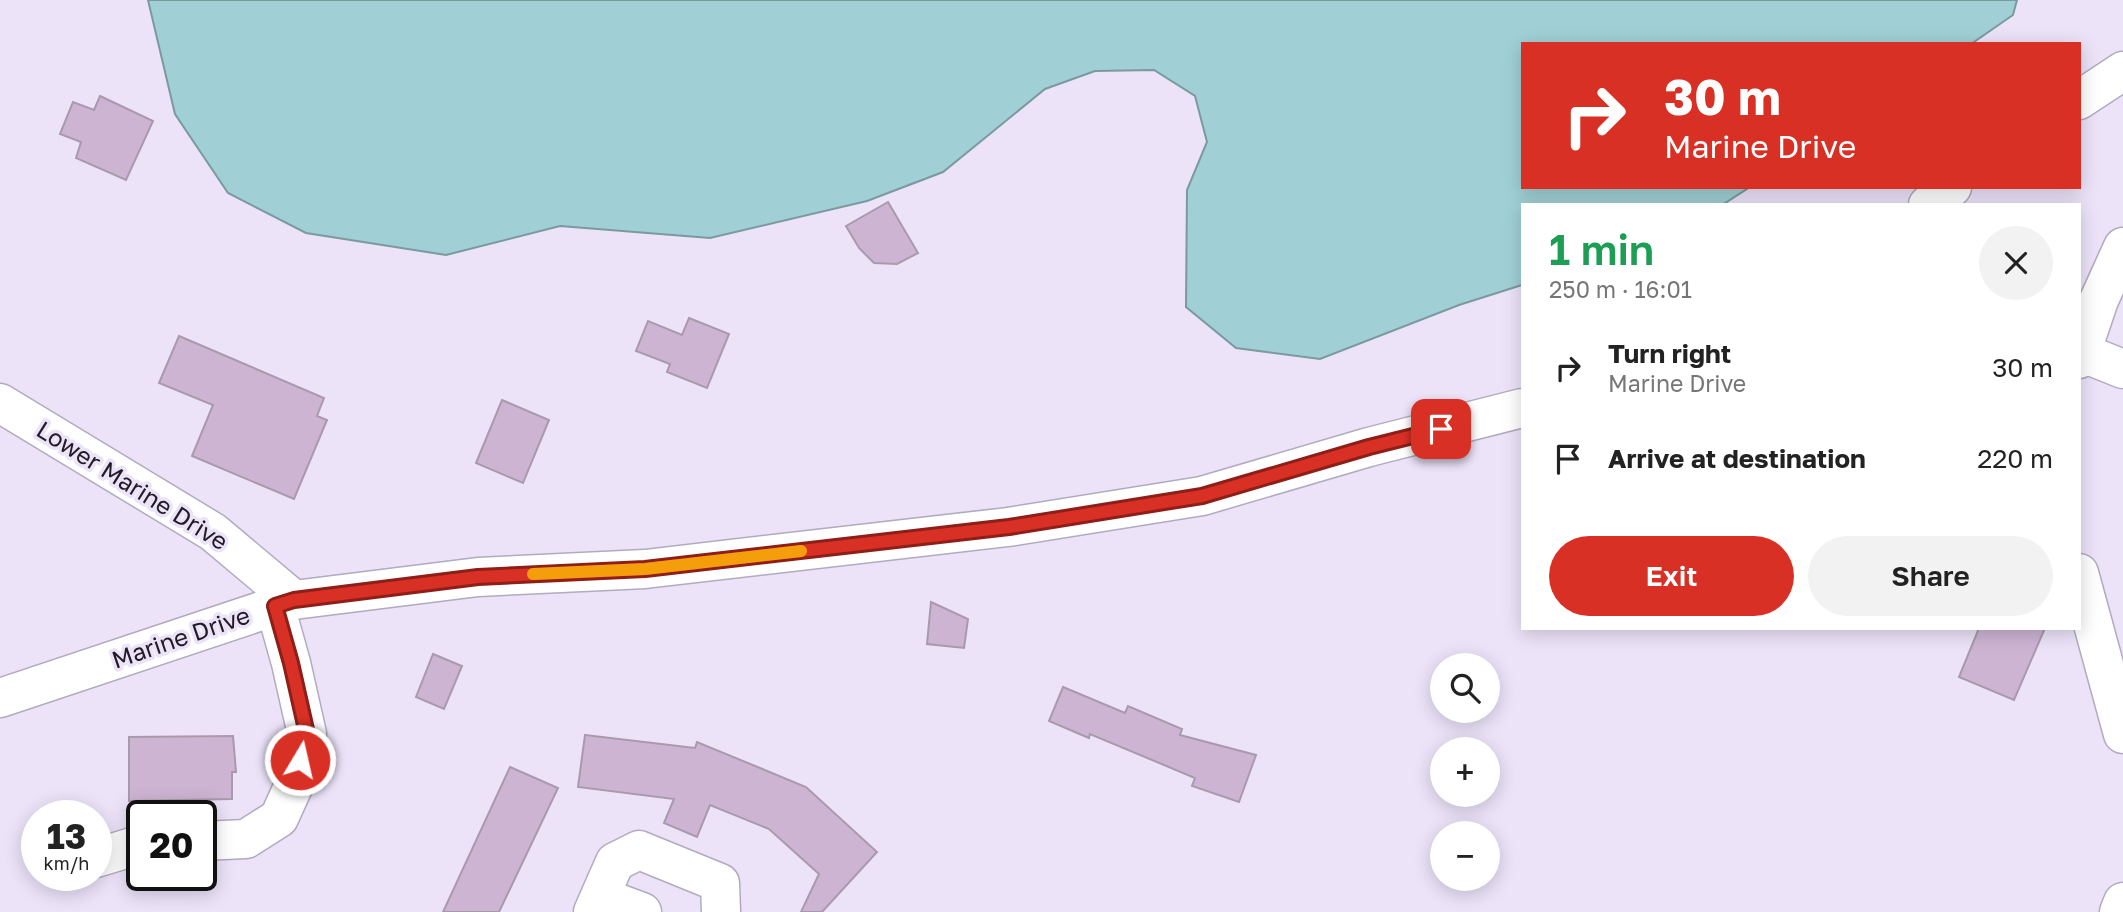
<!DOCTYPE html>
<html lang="en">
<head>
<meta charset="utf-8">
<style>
  :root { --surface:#fff; --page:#f2f2f2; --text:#222; --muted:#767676; --accent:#d93025 }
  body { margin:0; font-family:"Golos Text",sans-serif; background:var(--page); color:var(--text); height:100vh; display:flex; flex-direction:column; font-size:26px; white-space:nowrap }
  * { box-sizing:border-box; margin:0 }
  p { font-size:23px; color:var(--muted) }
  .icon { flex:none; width:38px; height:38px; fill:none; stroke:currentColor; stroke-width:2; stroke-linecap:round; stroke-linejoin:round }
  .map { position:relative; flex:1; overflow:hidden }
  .sheet { position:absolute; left:1521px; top:203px; width:560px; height:427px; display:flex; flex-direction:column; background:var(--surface); border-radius:0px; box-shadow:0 4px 18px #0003 }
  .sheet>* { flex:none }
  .top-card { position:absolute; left:1521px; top:42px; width:560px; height:147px; border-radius:0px; box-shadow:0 4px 18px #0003; background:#d93025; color:#fff; overflow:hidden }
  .controls { position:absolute; left:1430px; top:653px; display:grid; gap:14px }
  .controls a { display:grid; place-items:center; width:70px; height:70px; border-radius:50%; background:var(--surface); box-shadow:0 4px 18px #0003; font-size:35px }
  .speed { position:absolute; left:21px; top:800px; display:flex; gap:14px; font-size:35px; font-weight:700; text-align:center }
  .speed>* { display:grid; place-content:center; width:91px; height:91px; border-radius:50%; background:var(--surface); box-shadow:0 4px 18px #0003; line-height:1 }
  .speed small { font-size:18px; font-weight:400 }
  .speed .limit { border:4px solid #111; border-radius:10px; background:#fff; color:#111 }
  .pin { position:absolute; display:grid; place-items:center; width:60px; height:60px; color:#fff; margin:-30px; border-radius:14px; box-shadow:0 4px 10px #0006 }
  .me { position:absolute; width:77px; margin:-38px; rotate:9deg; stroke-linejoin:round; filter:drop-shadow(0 0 5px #0008) }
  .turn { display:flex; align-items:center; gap:24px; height:147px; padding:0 28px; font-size:32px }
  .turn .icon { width:91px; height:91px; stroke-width:2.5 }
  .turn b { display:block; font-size:49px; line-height:60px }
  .round { display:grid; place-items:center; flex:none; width:74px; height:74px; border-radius:37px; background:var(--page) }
  .summary { display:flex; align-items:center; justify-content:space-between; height:119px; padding:0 28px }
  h1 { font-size:42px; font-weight:600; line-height:52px; color:#1e9e55 }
  .action { display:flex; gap:14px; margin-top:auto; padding:14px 28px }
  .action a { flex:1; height:80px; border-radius:42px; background:var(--accent); color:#fff; font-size:28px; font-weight:600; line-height:80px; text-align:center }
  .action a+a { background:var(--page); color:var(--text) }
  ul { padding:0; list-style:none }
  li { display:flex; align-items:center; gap:21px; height:91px; padding:0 28px }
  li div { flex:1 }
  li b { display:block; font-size:26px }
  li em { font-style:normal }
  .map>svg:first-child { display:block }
</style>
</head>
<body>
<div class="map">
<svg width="2123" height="912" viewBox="0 0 2123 912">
  <rect width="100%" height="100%" fill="#ece3f9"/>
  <path fill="#a0d0d5" stroke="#7a9aa0" stroke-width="2" d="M148,0H2017L2013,15L1971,44H1522V187H1750L1722,205H1522V285L1459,305L1320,359L1236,348L1186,307L1187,190L1207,142L1195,96L1154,70L1095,71L1045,89L943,172L867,201L710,238L560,226L446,255L306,233L228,193L175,114Z"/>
  <g fill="#cdb4d3" stroke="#a89aac" stroke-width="2">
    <path d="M100,96L153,121L126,180L76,158L81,142L60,134L73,102L94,110Z"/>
    <path d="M888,202L918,253L897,264L874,263L859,248L846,226Z"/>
    <path d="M689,318L729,334L707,388L667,372L670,364L636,351L648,321L682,335Z"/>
    <path d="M179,336L324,398L317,416L327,420L294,499L192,456L213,405L159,383Z"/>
    <path d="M502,400L549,420L523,483L476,463Z"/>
    <path d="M931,602L968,619L964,648L927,644Z"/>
    <path d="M1979,628H2045L2014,700L1959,677Z"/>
    <path d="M433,654L462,666L444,709L416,697Z"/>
    <path d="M1063,687L1125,713L1128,706L1182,729L1180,735L1256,755L1239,802L1192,786L1195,778L1090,734L1089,738L1049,721Z"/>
    <path d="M585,735L695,748L697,742L806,787L877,852L822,912H801L819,874L769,829L710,805L697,837L664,823L674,799L578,787Z"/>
    <path d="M233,736L236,772H232V799L129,801V737Z"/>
    <path d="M510,767L558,788L499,912H443Z"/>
  </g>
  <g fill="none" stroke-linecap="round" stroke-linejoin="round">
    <defs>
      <g id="minor">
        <path d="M2079,100L2123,71"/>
        <path d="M1928,205L1952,187"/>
        <path d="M2083,353L2123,369"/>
        <path d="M2079,359L2099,300L2123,247"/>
        <path d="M0,403L213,532L294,600"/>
        <path d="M2079,573L2123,734"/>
        <path d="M0,698L294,600L478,577L645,569L1008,527L1202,496L1369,447L1522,408"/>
        <path d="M201,841L246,839L279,818L293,787L307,734L291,663L275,606"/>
        <path d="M96,858L142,844"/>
        <path d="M594,911L615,902L642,912"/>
        <path d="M593,912L615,862L639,850L720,883L721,912"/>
        <path d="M2119,912L2123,902"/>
      </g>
    </defs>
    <use href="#minor" stroke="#b3aabf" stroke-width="41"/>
    <use href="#minor" stroke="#fff" stroke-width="38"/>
  </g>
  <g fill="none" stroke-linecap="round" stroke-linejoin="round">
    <defs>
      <path id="route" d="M300,760L307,734L291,663L275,606L294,600L478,577L645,569L1009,527L1202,496L1369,447L1441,429"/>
    </defs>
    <use href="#route" stroke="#8d1f18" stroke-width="18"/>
    <use href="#route" stroke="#d93025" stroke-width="12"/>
    <path stroke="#f59e0b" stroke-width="12" d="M533,574L645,569L801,551"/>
  </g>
  <g text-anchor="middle" stroke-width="7" stroke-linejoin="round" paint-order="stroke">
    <g font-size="24" fill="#201c24" stroke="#ece3f9">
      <text transform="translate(132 486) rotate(32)" y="8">Lower Marine Drive</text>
      <text transform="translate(181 638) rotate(-19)" y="8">Marine Drive</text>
    </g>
  </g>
</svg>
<div class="controls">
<a><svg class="icon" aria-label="search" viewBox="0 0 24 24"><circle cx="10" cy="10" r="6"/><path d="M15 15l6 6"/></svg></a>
<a>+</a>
<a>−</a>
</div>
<div class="speed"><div>13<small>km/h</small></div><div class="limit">20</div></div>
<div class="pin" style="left:1441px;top:429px;background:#d93025"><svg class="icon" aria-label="arrive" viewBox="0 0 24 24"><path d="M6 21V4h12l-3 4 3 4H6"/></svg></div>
<svg class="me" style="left:300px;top:760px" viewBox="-20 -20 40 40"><circle r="17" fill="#d93025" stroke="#fff" stroke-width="3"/><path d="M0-11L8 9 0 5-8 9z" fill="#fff"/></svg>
<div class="top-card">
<div class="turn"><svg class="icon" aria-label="right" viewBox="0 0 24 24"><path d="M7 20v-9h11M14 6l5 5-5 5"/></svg><div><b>30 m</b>Marine Drive</div></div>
</div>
<section class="sheet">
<div class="summary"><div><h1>1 min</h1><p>250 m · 16:01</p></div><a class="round"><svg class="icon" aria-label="close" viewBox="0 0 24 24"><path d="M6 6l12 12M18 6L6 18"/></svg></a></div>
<ul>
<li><svg class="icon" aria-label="right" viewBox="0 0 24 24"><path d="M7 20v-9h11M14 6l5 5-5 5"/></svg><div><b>Turn right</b><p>Marine Drive</p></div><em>30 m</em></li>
<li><svg class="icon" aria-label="arrive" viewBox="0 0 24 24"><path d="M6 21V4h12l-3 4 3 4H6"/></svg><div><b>Arrive at destination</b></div><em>220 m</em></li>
</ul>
<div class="action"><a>Exit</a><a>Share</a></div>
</section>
</div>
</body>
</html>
